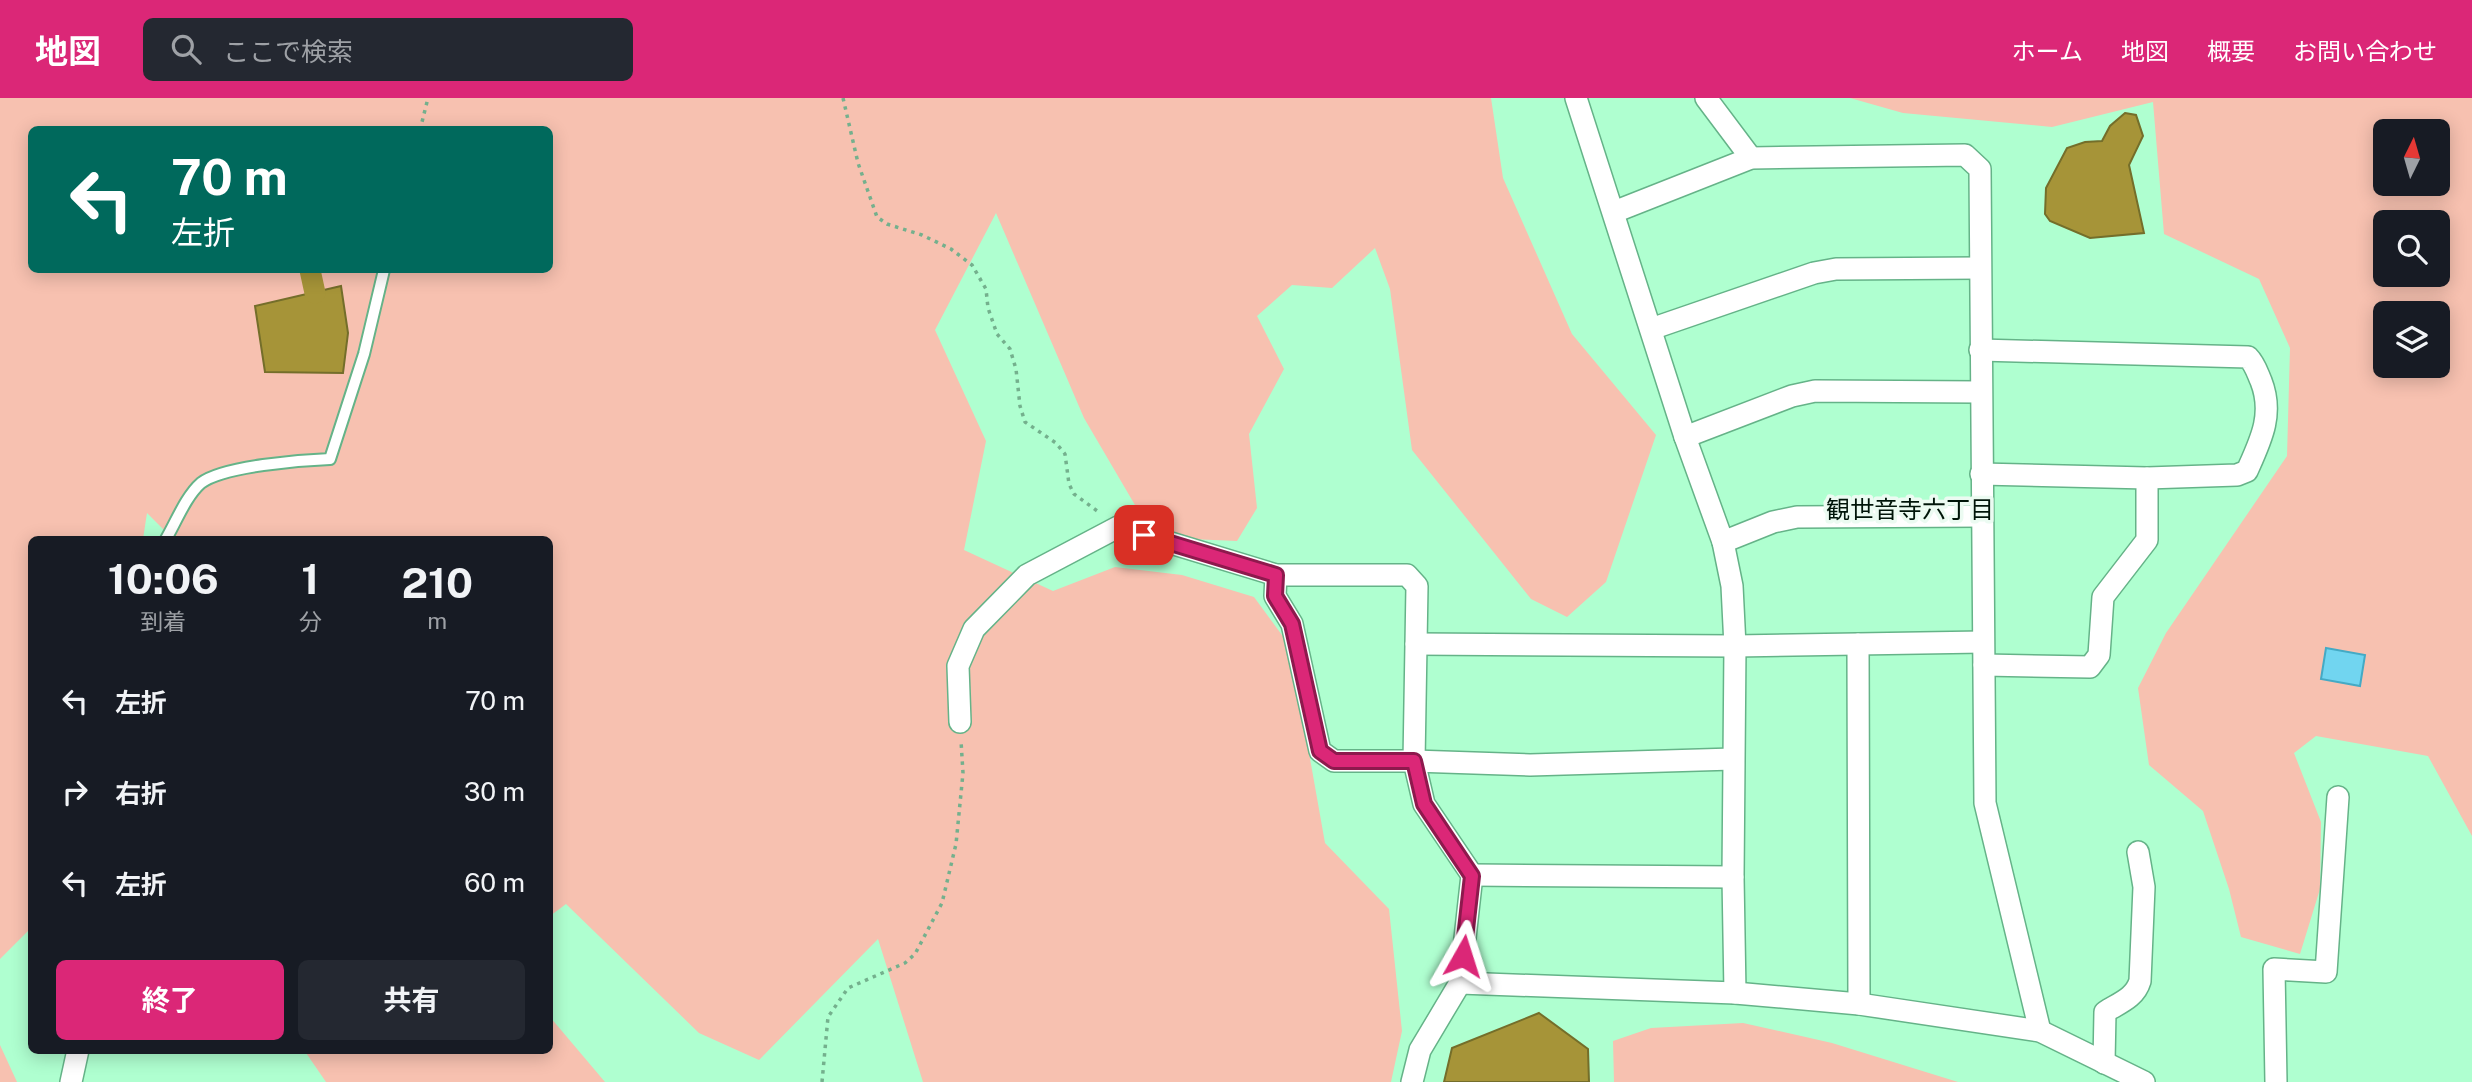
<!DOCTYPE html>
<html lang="ja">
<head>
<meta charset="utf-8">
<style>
  :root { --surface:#171b24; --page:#242831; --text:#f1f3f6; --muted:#9ea1a6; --accent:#db2777 }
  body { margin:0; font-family:"Public Sans","Noto Sans JP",sans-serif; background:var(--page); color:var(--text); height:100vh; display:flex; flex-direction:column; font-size:26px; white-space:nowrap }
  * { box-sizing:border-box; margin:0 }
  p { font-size:23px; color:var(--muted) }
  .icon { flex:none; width:38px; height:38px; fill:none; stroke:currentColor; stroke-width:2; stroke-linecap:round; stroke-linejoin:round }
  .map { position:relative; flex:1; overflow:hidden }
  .details { position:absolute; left:28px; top:438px; width:525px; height:518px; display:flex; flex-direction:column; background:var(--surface); border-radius:10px; box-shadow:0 4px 18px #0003 }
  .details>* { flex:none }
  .top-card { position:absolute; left:28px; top:28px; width:525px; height:147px; border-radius:10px; box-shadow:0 4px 18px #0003; background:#00695c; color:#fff; overflow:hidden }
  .needle { width:46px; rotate:5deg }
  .buttons { position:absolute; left:2373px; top:21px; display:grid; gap:14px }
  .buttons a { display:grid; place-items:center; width:77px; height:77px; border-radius:10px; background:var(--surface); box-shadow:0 4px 18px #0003; font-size:35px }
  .pin { position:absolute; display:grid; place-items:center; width:60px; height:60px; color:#fff; margin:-30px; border-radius:14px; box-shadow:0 4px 10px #0006 }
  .me { position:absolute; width:77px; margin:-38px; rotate:6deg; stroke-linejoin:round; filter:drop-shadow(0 0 5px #0008) }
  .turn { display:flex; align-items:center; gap:24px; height:147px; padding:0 28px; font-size:32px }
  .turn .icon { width:91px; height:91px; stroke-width:2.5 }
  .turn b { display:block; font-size:49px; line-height:60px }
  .eta { display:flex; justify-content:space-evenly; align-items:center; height:119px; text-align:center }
  .eta b { font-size:42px; font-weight:700; line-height:49px }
  .button { display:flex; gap:14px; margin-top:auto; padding:14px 28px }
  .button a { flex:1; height:80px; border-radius:10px; background:var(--accent); color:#fff; font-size:28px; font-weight:700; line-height:80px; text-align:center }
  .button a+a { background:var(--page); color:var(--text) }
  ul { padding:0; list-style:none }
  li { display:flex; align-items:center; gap:21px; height:91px; padding:0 28px }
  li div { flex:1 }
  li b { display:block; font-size:26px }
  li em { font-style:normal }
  header { display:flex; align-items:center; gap:42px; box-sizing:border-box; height:98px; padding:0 35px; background:var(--accent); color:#fff }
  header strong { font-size:33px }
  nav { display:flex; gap:38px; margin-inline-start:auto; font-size:24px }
  .search { width:490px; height:63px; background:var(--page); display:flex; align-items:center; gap:18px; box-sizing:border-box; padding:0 24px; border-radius:10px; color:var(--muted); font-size:26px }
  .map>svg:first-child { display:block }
</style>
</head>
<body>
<header>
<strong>地図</strong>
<div class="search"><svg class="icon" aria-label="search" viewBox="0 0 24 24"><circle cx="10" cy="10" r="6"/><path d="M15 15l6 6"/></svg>ここで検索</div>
<nav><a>ホーム</a><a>地図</a><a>概要</a><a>お問い合わせ</a></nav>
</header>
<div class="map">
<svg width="2472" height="984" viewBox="0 0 2472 984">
  <rect width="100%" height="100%" fill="#afffd0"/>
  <g fill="#f7c1b0" fill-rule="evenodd">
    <path d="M0,0H1491L1503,80L1572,236L1656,337L1606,484L1567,519L1531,501L1412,352L1390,191L1375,150L1332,190L1292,187L1257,218L1284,271L1249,336L1257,410L1237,443L1190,441L1142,419L1084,320L996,115L935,232L986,343L964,452L1053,493L1115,469L1182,477L1254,499L1290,548L1325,745L1389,811L1402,933L1391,984H923L878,841L759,962L699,935L566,806L550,818V441H173L147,415L143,441H32L31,826L29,832L0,861ZM32,32H550V172H32Z"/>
    <path d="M1850,0H2472V738L2428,658L2316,638L2294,655L2321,724L2320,791L2300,856L2241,839L2229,791L2203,713L2149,667L2138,590L2166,535L2287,358L2290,250L2259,181L2164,136L2153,4L2052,29L1903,15ZM2385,33H2438V86H2385ZM2385,124H2438V177H2385ZM2385,215H2438V268H2385Z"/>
    <path d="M550,919L605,984H326L304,952H550Z"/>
    <path d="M1743,925L1832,945L1958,984H1614L1613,943L1651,930Z"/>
    <path d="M0,947L17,984H0Z"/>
  </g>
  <g fill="#a69438" stroke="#746e2a" stroke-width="2">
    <path d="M2125,15L2136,17L2143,38L2129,67L2144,135L2090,140L2050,123L2045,116L2046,90L2067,50L2085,44L2102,43L2110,28Z"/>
    <path d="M341,188L348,235L343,275L265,274L255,208Z"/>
    <path d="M1539,915L1588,951L1589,984H1444L1452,950Z"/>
  </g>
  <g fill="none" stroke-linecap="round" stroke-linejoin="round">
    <path stroke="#a69438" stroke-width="21" d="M310,172L315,195"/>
  </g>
  <path fill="#71d5f0" stroke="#44aac5" stroke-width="2" d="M2326,550L2365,557L2360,588L2321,581Z"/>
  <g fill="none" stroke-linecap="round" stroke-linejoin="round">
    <defs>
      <path id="lane" d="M166,441C176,424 186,398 201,385C223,368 302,362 330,361L364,256L384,172"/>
      <g id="street">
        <path d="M1576,0L1685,339L1723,444L1732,488L1735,548L1733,779L1735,895"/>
        <path d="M1706,0L1751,60"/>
        <path d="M1614,114L1751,60L1965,57L1980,71L1985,705L2040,933"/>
        <path d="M1651,231L1814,175L1836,171L1980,170"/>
        <path d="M1980,252L2248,259C2255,266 2257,274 2261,283C2274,316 2261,342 2247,373L2237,377L2147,380L1981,376"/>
        <path d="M1685,339L1792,298L1815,293L1980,294"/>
        <path d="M1723,444L1773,424L1797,419L1982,418"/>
        <path d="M1276,477L1275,498L1292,526L1320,653L1334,663H1414L1530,667L1733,661"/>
        <path d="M1416,546L1735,548L1983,544"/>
        <path d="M1858,546L1859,906"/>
        <path d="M1984,567L2090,569L2099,557L2103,499L2147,442V380"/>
        <path d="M960,624L958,568L974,531L1027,477L1118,429L1276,477H1407L1417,488L1414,663L1424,706L1472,777L1460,885L1420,952L1412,984"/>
        <path d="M1472,777L1733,779"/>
        <path d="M1460,885L1735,895L1859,906L2040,933L2144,984"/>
        <path d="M2104,965L2105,914C2119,905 2135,900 2140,883L2144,789L2138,754"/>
        <path d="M71,984L78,952"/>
        <path d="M2276,984L2274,871L2326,874L2338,699"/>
      </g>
    </defs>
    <use href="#lane" stroke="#65b388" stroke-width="14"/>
    <use href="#street" stroke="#65b388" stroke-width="24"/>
    <g stroke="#74b08d" stroke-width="3.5" stroke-dasharray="3.5 5" stroke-linecap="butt">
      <path d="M843,0L858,65L877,119L887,126L922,137L951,151L972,167L986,191L988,210L997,236L1010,251L1016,271L1020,308L1025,324L1056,345L1065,356L1069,386L1074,396L1100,415"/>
      <path d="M420,32L428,0"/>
      <path d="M822,984L828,919L848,890L905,865L915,856L942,805L956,746L963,675L961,643"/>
    </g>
    <use href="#lane" stroke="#fff" stroke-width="10"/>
    <use href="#street" stroke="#fff" stroke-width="21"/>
  </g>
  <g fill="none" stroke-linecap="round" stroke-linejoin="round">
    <defs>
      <path id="route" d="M1144,437L1276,477L1275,498L1292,526L1320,653L1334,663H1414L1424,706L1472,778L1463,858"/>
    </defs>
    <use href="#route" stroke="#8e194d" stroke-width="18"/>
    <use href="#route" stroke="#db2777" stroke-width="12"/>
  </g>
  <g text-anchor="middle" stroke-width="7" stroke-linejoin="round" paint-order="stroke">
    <g font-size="24" fill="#001509" stroke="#ecfbf2">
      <text x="1910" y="420">観世音寺六丁目</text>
    </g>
  </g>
</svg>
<div class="buttons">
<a><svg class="needle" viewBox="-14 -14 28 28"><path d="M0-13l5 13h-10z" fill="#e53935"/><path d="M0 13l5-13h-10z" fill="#9ea1a6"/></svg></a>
<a><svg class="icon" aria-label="search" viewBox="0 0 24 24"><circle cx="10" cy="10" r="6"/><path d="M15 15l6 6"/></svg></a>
<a><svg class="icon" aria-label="layers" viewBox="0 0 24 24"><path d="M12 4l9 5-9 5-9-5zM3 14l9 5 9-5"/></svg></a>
</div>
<div class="pin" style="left:1144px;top:437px;background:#d93025"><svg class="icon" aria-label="arrive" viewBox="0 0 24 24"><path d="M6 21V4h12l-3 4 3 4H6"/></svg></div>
<svg class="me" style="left:1463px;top:858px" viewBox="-20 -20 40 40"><path d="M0-17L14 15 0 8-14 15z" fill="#db2777" stroke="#fff" stroke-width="4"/></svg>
<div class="top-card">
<div class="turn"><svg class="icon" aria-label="left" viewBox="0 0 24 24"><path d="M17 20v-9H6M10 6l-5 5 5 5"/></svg><div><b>70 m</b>左折</div></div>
</div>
<section class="details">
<div class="eta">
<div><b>10:06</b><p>到着</p></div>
<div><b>1</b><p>分</p></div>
<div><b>210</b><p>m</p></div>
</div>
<ul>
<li><svg class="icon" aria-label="left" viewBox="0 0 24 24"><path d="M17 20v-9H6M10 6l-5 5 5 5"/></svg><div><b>左折</b></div><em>70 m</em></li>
<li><svg class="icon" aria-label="right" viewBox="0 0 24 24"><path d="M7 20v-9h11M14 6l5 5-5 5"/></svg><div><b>右折</b></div><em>30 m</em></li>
<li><svg class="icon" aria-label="left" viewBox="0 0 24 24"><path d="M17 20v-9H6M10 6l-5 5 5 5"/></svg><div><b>左折</b></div><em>60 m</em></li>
</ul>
<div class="button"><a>終了</a><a>共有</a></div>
</section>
</div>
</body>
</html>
